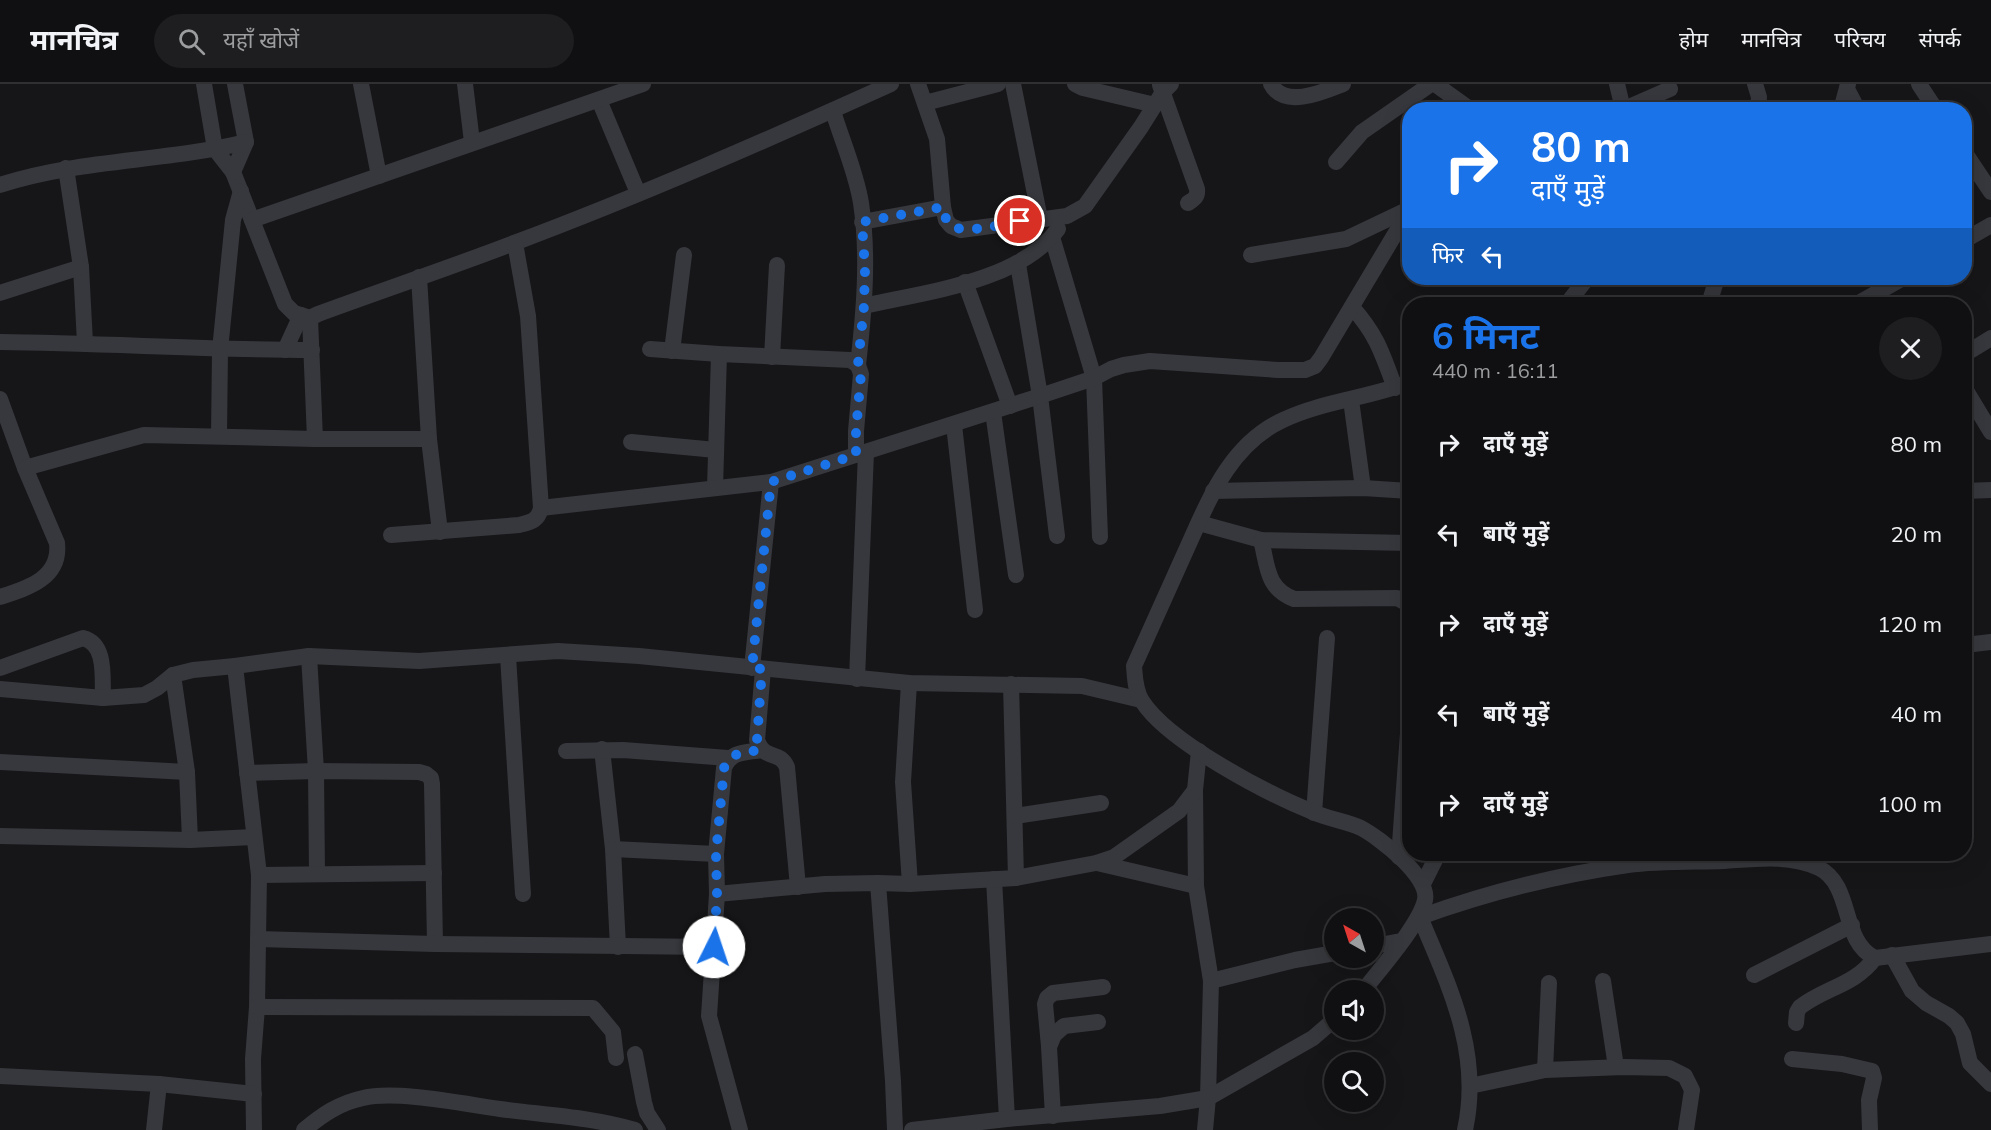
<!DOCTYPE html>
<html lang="hi">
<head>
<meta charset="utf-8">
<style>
  :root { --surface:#101012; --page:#1e1e20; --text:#f1f3f6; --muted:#9c9d9f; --line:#303032; --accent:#1a73e8 }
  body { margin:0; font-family:Mulish,"Noto Sans Devanagari",sans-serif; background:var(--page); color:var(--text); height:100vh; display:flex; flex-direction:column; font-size:22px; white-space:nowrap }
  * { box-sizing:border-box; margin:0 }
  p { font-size:20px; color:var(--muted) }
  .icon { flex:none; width:33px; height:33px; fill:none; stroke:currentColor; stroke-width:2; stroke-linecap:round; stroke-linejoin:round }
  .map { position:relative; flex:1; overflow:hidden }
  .side { position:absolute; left:1402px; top:213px; width:570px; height:564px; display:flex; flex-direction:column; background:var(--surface); border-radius:24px; box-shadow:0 6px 24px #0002,0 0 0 2px var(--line) }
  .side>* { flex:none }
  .hud { position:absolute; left:1402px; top:18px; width:570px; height:183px; border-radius:24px; box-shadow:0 6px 24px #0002,0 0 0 2px var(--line); background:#1a73e8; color:#fff; overflow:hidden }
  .needle { width:39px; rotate:321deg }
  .tools { position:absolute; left:1324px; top:824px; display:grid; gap:12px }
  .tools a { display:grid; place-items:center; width:60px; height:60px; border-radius:50%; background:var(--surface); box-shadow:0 6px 24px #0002,0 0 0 2px var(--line); font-size:30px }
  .pin { position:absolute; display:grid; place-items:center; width:51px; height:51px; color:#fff; margin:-26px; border:3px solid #fff; border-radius:50%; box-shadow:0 2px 6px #0007 }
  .me { position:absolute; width:66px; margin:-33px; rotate:4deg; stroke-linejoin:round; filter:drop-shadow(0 0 4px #0008) }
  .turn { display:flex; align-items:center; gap:21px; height:126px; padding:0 30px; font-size:27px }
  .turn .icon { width:78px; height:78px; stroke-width:2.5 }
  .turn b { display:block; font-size:42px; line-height:51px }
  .then { display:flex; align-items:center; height:57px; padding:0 30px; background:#0003; gap:12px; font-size:22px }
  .round { display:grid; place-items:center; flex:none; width:63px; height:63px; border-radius:32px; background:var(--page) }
  .summary { display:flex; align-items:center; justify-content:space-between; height:102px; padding:0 30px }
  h1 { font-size:36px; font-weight:700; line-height:45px; color:var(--accent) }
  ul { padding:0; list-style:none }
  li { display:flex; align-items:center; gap:18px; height:90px; padding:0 30px }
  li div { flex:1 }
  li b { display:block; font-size:22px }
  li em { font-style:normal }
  header { display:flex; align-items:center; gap:36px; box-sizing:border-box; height:84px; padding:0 30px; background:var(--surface); border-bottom:2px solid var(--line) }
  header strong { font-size:28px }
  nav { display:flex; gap:33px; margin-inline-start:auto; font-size:21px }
  .search { width:420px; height:54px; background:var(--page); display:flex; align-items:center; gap:15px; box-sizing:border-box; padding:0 21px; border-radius:33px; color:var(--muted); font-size:22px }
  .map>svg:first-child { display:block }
</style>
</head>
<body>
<header>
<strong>मानचित्र</strong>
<div class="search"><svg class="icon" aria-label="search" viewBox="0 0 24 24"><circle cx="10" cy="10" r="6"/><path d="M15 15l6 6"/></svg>यहाँ खोजें</div>
<nav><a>होम</a><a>मानचित्र</a><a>परिचय</a><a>संपर्क</a></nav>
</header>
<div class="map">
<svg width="1991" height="1046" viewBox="0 0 1991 1046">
  <rect width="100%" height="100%" fill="#161618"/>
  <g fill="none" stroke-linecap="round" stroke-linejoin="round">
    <g stroke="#37383d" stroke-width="16">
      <path d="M204,0L215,65L233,88L285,220L294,229L310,234L318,230C383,206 449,184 514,159C642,111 767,56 891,0"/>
      <path d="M361,0L379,92"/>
      <path d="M465,0L472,58"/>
      <path d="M918,0L937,55L943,123L946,136L951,142L961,146L1067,132L1085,122L1141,43L1163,8L1171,0"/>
      <path d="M1013,0L1040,135"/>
      <path d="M1075,0L1083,4L1155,21"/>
      <path d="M1271,0C1284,25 1323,8 1343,0"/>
      <path d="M1435,0L1471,26"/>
      <path d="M1617,0L1623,25"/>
      <path d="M1755,0L1759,13L1758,26"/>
      <path d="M1919,0L1936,26"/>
      <path d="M1160,1L1197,105C1198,113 1194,115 1188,119"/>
      <path d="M1847,5L1858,26"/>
      <path d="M599,16L638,109"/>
      <path d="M925,19L998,0"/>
      <path d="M1622,26L1670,5"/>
      <path d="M1841,26L1848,0"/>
      <path d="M833,27C842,57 856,88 861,119C869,172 864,228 858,281"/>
      <path d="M1965,69L1991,108"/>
      <path d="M1336,78L1362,48L1431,0"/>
      <path d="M66,84L81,183L85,259"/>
      <path d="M233,88L246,58L235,0"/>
      <path d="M0,101C80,75 165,78 246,58"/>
      <path d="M252,136L643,0"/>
      <path d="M862,138L943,123"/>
      <path d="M1052,153L1094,294L1100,453"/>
      <path d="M1965,156L1991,141"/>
      <path d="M1251,171L1346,155L1409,125"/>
      <path d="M1018,180L1040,312L1057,452"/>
      <path d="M419,193L429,355L440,448"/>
      <path d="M965,198L1010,322"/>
      <path d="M0,209L81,183"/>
      <path d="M1567,220L1587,194"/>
      <path d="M1709,220L1717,194"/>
      <path d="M1857,220L1903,194"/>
      <path d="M864,222C925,208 1019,198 1058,145"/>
      <path d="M1352,223C1377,251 1382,269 1395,304"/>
      <path d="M310,234L315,355"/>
      <path d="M0,258C104,259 208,266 312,266"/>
      <path d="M650,265L719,270L850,276L858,281L861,290L856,347V371"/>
      <path d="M285,266L301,231"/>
      <path d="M672,267L684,171"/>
      <path d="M1965,270L1991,254"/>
      <path d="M772,273L777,181"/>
      <path d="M1965,305L1991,348"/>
      <path d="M0,315L25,384L57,459C61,494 28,504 0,513"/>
      <path d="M1351,316L1363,404"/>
      <path d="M993,328L1016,491"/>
      <path d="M954,341L975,526"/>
      <path d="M219,352L220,266L233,136L241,107"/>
      <path d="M631,358L716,366"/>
      <path d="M25,384L144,351L315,355H429"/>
      <path d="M715,404L719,270"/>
      <path d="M1213,407L1363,404L1410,407"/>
      <path d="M1965,407L1991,406"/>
      <path d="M541,424L771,398L1040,312L1094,294L1111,285L1124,281L1150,277L1278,286H1305L1315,282L1321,274L1410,125"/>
      <path d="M1199,439L1261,456L1410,459"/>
      <path d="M391,451L519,441C531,438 538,437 541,424L528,232L515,159"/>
      <path d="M1261,456C1268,483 1266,504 1294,515L1397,514L1410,521"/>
      <path d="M1965,561L1991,558"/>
      <path d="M309,572L316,687L317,790"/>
      <path d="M508,572L523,810"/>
      <path d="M235,582L309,572L419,577L558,567L639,572L909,599L1082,602L1141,616"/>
      <path d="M0,584L83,554C107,560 102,594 103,614"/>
      <path d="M752,584L771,398"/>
      <path d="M763,585L757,656C765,678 779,665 787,683L798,803"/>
      <path d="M173,591L187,688L190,756"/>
      <path d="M857,595L866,368"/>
      <path d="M909,599L903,698L910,800"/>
      <path d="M1011,600L1016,794"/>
      <path d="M0,605L103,614L144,611L157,604L173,591L193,586L235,582L259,791L257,923L253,975L254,1046"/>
      <path d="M602,665L613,765L618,863"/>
      <path d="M566,667L623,666L728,674"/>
      <path d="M1199,667L1195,706L1196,802L1211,897L1208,1014L1205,1046"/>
      <path d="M0,678L187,688"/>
      <path d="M247,689L316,687L419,688L426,690L431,694L432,700L435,860"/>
      <path d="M1314,729L1327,554"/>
      <path d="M1015,732L1101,719"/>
      <path d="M0,752L190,756L254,753"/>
      <path d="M613,765L716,770"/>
      <path d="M1399,773L1410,622"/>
      <path d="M1097,779L1196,802"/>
      <path d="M259,791L434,789"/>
      <path d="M994,795L1007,1035"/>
      <path d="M878,799L893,997L895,1046"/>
      <path d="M1423,800L1438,770"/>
      <path d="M717,810L825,800L878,799L910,800L1016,794L1096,779L1114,773L1179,727L1195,706"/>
      <path d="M258,855L435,860L714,863"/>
      <path d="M1374,862L1401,857"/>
      <path d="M1892,871L1912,907L1926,919L1949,932L1957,939L1963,950L1970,979L1991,1000"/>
      <path d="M1754,891L1852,841"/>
      <path d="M1211,897L1295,876L1335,869"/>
      <path d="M1603,897L1616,983"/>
      <path d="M1364,906C1380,885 1420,840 1425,816C1430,793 1380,754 1361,744C1346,737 1328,735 1313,728C1268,710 1168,658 1142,617C1135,607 1135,593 1134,582C1150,546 1167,509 1183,473C1207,421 1227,362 1283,336C1323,317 1369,314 1410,298"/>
      <path d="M257,923L593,924L613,948L616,974"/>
      <path d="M1796,939L1797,928L1800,923C1826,903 1854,902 1875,874"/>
      <path d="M1049,962L1045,920L1047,914L1053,909L1103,903"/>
      <path d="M635,970L644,1018L647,1029L658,1046"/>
      <path d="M1792,975L1842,980L1872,987L1874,994L1869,1016L1870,1046"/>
      <path d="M1545,986L1549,899"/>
      <path d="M0,992L159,1000L254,1010"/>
      <path d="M1470,1002L1545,986L1624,983L1669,984L1685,992L1692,1006L1686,1046"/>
      <path d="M1053,1032L1049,963L1054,951L1064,942L1098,938"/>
      <path d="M154,1046L159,1000"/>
      <path d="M304,1046C322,1031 339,1019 363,1014C396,1006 464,1020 500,1025C545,1031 591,1033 635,1046"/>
      <path d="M740,1046L709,932L717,810L716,770L724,684C731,667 744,669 761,666"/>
      <path d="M912,1046L1007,1035L1160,1022L1208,1014L1313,954L1335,935"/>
      <path d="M1465,1046C1482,968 1449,902 1420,833C1487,809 1557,791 1628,781C1659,777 1692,778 1724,777C1755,775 1789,770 1819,784C1854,802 1840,857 1875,874L1991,860"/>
    </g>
  </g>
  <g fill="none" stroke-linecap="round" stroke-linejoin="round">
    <path stroke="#1a73e8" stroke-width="10" stroke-dasharray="0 18" d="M714,863L717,810L716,770L724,684C731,667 744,669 760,666L757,656L762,585L752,584L771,398L856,371V347L861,290L858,280L864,222L865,186L862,138L943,123C945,129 945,137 950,141C962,151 1005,140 1020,137"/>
  </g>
</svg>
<div class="tools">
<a><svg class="needle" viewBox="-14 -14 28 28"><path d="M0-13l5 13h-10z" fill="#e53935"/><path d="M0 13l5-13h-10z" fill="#9c9d9f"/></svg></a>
<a><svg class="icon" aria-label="sound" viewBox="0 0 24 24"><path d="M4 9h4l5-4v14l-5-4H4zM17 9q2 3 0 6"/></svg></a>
<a><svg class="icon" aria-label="search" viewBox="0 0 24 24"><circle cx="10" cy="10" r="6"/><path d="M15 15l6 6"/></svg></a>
</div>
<div class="pin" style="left:1020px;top:137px;background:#d93025"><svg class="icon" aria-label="arrive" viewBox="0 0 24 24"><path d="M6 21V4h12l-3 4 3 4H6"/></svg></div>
<svg class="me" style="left:714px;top:863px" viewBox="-20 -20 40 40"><circle r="19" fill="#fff"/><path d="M0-13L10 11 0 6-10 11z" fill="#1a73e8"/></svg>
<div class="hud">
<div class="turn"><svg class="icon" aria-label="right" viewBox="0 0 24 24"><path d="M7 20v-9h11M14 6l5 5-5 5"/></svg><div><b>80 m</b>दाएँ मुड़ें</div></div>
<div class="then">फिर<svg class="icon" aria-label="left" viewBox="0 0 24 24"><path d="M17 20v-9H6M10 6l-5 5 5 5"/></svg></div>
</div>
<section class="side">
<div class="summary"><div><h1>6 मिनट</h1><p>440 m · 16:11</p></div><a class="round"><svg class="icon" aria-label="close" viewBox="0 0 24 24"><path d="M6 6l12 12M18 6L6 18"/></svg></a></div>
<ul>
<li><svg class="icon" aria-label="right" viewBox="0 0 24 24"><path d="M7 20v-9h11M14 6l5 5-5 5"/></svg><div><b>दाएँ मुड़ें</b></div><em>80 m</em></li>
<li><svg class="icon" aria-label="left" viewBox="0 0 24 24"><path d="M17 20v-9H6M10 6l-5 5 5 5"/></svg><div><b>बाएँ मुड़ें</b></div><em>20 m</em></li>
<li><svg class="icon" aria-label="right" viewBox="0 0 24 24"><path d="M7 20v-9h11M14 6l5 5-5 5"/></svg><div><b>दाएँ मुड़ें</b></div><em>120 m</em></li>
<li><svg class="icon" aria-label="left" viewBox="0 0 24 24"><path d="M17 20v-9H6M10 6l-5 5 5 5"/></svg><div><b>बाएँ मुड़ें</b></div><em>40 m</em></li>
<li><svg class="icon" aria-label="right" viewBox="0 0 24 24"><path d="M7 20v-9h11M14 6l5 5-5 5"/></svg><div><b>दाएँ मुड़ें</b></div><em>100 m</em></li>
</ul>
</section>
</div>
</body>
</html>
